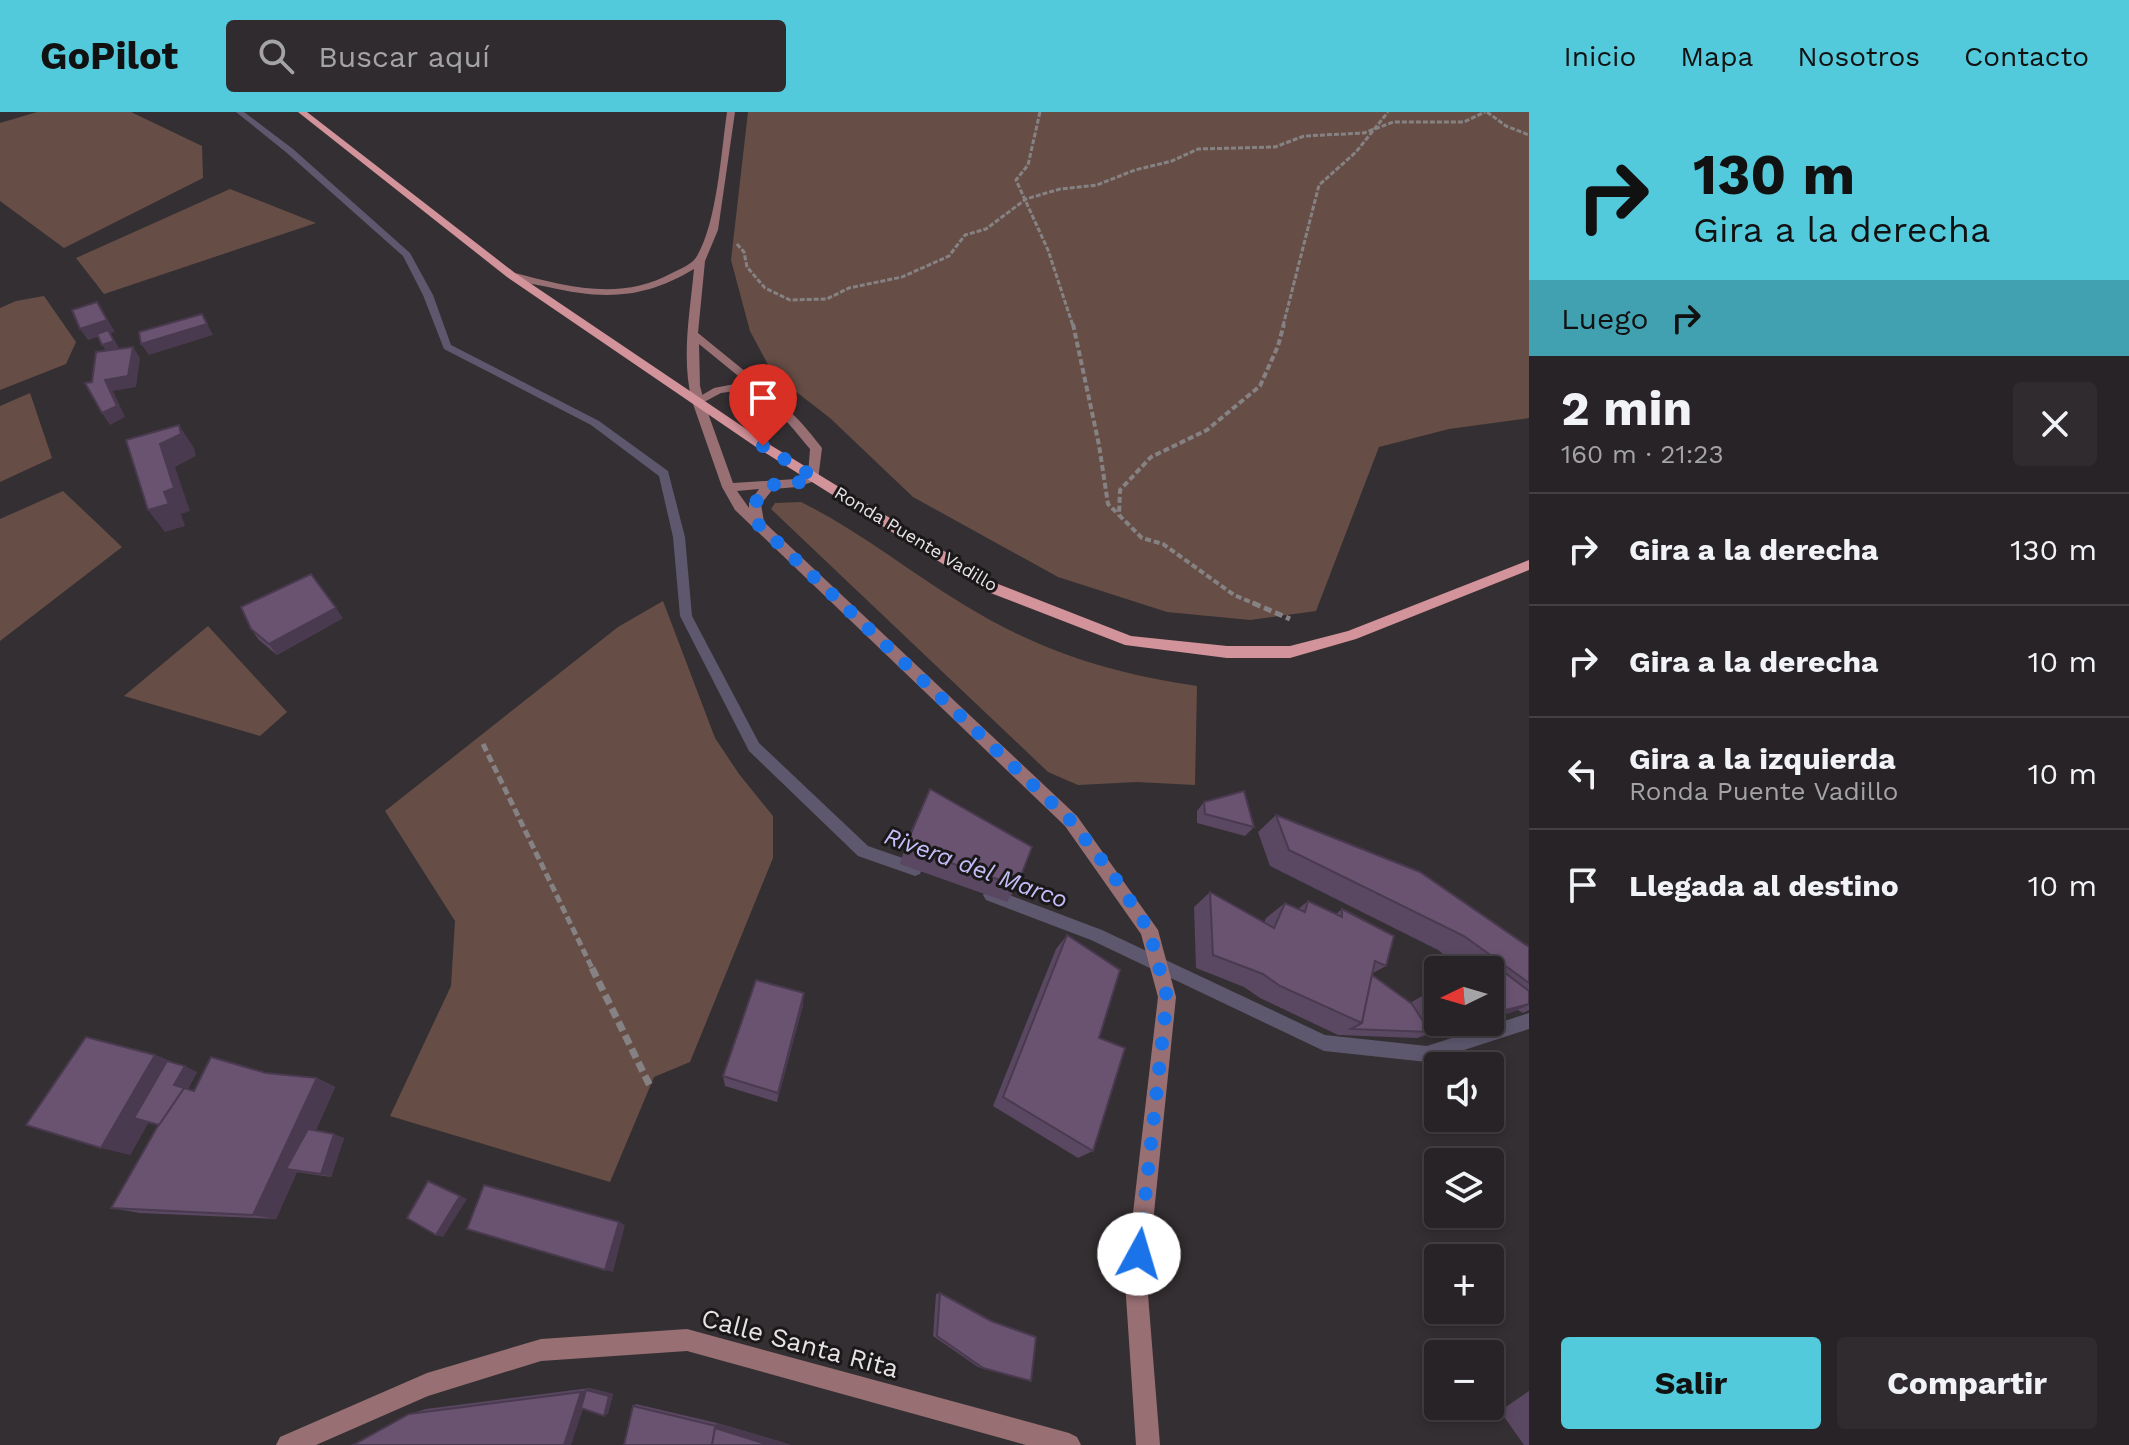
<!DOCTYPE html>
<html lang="es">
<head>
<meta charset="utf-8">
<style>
  :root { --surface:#272326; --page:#2f2b2e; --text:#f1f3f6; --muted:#a4a4a7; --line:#434043; --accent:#53cadc }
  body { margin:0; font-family:"Work Sans",sans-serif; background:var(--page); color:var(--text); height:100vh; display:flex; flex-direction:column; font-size:30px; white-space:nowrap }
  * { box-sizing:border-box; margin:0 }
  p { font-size:26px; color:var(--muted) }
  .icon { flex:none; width:44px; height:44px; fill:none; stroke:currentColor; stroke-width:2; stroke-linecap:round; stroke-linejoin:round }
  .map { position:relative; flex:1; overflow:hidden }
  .sheet { display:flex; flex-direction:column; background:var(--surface); width:600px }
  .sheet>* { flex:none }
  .top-card { background:#53cadc; color:#111; overflow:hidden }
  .needle { width:52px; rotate:265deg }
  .tools { position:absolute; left:1424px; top:844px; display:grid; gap:16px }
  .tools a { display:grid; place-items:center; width:80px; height:80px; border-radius:8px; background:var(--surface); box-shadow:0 4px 12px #0003,0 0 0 2px var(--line); font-size:40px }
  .pin { position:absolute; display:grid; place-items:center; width:68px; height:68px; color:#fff; margin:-82px -34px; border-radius:50% 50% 50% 0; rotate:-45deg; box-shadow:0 0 8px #0007 }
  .pin .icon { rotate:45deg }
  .me { position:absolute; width:88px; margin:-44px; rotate:6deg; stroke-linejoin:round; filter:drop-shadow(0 0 6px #0008) }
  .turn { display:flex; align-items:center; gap:28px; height:168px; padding:0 32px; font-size:36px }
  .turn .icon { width:104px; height:104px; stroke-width:2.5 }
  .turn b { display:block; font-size:56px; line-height:68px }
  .then { display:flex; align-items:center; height:76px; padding:0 32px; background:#0003; gap:16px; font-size:30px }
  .round { display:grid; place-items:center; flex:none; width:84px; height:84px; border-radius:8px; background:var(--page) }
  .head { display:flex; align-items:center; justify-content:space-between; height:136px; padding:0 32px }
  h1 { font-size:48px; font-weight:700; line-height:60px }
  .action { display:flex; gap:16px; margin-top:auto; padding:16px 32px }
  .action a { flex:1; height:92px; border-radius:8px; background:var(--accent); color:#111; font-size:32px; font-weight:700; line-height:92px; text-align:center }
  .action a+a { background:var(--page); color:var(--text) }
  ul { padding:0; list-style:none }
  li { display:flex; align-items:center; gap:24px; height:112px; padding:0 32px; border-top:2px solid var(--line) }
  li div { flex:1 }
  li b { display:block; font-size:30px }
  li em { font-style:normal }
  header { display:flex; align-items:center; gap:48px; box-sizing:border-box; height:112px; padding:0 40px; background:var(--accent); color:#111 }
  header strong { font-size:38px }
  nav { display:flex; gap:44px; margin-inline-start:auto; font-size:28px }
  .search { width:560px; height:72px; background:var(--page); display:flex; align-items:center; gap:20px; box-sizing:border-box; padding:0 28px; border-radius:8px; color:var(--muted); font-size:30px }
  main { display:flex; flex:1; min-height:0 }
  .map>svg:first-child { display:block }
</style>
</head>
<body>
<header>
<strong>GoPilot</strong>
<div class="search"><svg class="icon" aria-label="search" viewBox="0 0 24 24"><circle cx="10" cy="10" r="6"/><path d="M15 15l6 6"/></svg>Buscar aquí</div>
<nav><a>Inicio</a><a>Mapa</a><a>Nosotros</a><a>Contacto</a></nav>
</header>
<main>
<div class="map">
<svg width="1529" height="1333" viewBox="0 0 1529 1333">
  <rect width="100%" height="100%" fill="#342f32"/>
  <g fill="#664e46">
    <path d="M37,0H131L202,34L203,66L64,136L0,89V11Z"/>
    <path d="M748,0H1529V306L1449,317L1379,335L1316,499L1250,508L1167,500L1058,465L913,385L830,306L773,262L750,219L731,148Z"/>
    <path d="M230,77L316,111L104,182L76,146Z"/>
    <path d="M44,184L76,230L66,252L0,278V196L16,189Z"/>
    <path d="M30,281L52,346L0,370V294Z"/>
    <path d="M63,379L122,435L0,529V407Z"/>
    <path d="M801,390C858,418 907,458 961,491C1037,538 1109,561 1197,574L1195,673L1137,670L1078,673L1048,660L771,397L775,391Z"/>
    <path d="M663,489L715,626L739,662L773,704V746L690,950L654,965L610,1070L390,1004L451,874L455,809L385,699L618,515Z"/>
    <path d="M208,514L287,600L260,624L124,584Z"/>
  </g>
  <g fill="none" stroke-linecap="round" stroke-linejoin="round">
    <g fill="#5d586d" fill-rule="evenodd">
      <path d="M236,0H244L293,37L410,141L433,183L451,233L599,309L668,359L685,425L692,504L759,631L868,734L920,752L922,757L920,762L915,764L858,744L749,639L680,504L673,425L659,364L591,313L444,237L423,183L403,144L287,41Z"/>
      <path d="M991,776L1102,818L1325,923L1427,934L1529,901V917L1427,950L1324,939L1091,828L986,788L983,783L986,778Z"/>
    </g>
    <g stroke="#868284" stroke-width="3" stroke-dasharray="5 2" stroke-linecap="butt">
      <path d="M1040,0L1028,53L1016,68L1048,138L1073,214"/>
      <path d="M1487,0L1506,14L1529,23"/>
      <path d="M737,132L744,140L747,155L765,176L790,188L827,187L849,176L902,165L949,144L965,123L986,117L1026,87L1060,77L1097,73L1135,58L1172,49L1198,37L1275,35L1304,24L1364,21L1393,10H1464L1485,0"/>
      <path d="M1283,214L1319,73L1356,40L1388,0"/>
    </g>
    <g stroke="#868284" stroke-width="4" stroke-dasharray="6 3" stroke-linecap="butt">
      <path d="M1073,212L1099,333L1108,392L1118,402"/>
      <path d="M1258,493L1234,483L1163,432L1142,426L1119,403L1120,378L1151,345L1207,318L1260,274L1278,234L1284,212"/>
    </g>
    <g stroke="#868284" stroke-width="5" stroke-dasharray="8 4" stroke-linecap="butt">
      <path d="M1253,491L1290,507"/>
      <path d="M483,632L593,858"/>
    </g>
    <path stroke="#868284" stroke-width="7" stroke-dasharray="10 5" stroke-linecap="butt" d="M592,856L650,974"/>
    <g fill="#987074" fill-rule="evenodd">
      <path d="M727,0H735L718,118L705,149L698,221L774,283L764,285L699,232L700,274L704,289L698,293L692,289C681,247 690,200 694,157C644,187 604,188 548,175C534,172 517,170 506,163L511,160C565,174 620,190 672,161C680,157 693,152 697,144C717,110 721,41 727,0Z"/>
      <path d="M687,1217L1069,1321L1077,1325L1081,1333H1026L687,1239L541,1249L428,1284L316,1333H276L280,1325L427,1261L541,1227Z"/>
    </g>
    <path fill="#987074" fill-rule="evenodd" d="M735,272C774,277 799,306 822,336L818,368L797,375L773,377L761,392L764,410L1077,704L1158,818L1176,885L1147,1170L1160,1333H1136L1125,1170L1158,885L1141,822L1065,714L735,398L722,375L692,289L714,276ZM735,279C769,283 789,312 810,337L808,363L796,367L733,371L704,290L721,281ZM759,377L749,391V396L737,379Z"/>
    <path fill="#d3939a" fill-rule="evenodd" d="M298,0H307L515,161L767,331L998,472L1131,524L1227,534H1290L1348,519L1529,448V458L1356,527L1290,546H1227L1125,533L988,480L759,337L507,165Z"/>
  </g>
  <g fill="#5a4761">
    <path d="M343,506L277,543L259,528L251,517Z"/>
    <path d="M1204,690L1254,715L1245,724L1197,711V699Z"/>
    <path d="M1276,703L1529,835V898L1523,901L1518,898L1490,906V858H1464L1438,838L1270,754L1258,720Z"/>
    <path d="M905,735L1017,774L1007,790L900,752Z"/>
    <path d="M1210,780L1264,811L1266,806L1285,791L1298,797L1308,789L1336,802L1342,797L1386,854L1373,861L1372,863L1410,891L1438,875V910H1475L1417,926L1338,923L1260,886L1244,875L1196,856L1194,795Z"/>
    <path d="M1067,823L1099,926L1093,1039L1078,1046L993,994L1056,837Z"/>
    <path d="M803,893L777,990L725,974L723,964Z"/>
    <path d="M155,943L197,960L188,977L194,979L266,961L317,966L335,975L316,1018L344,1026L331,1065L297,1060L276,1107L140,1101L111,1096L158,1013L148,1011L130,1043Z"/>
    <path d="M940,1181L1031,1269L978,1255L933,1224L936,1182Z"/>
    <path d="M590,1276L613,1282L608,1301L604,1304L583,1297L409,1302L426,1297Z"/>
    <path d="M1529,1279V1333H1524L1500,1299Z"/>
    <path d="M636,1292L717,1311L792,1333L633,1294Z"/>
  </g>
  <g fill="#4a3a4f">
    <path d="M97,190L115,220L110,221L122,241L110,245L102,233L110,221L88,228L80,217Z"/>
    <path d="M202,202L213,223L149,243L141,232Z"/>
    <path d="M133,235L140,246L136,275L113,279L125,305L110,313L102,301L105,268Z"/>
    <path d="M179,313L194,336L196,344L175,355L190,399L181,402L185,414L165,420L148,398L160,332Z"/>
    <path d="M336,496L343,506L277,543L269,532Z"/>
    <path d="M804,881L803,893L777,990L778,981Z"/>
    <path d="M1529,892V893L1510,901L1490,906V902Z"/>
    <path d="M1460,910H1475L1417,926L1444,914Z"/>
    <path d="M155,943L180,954L134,1006L148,1011L130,1043L101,1036Z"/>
    <path d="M185,954L197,960L187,978L174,973Z"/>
    <path d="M317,966L335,975L298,1059L286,1057L297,1060L276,1107L253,1103Z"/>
    <path d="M334,1022L344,1026L331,1065L321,1062Z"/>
    <path d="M428,1069L467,1087L443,1125L436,1123Z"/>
    <path d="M619,1110L625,1113L613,1160L605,1158Z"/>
    <path d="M590,1276L613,1282L608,1301L604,1304L589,1279L571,1333H564L581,1280Z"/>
    <path d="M717,1311L792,1333H770L715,1316Z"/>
  </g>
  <g fill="#695371" stroke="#4a3a4f" stroke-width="2">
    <path d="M97,190L107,208L80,217L72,198Z"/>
    <path d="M202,202L207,212L141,232L139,220Z"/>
    <path d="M108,218L114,229L102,233L97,222Z"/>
    <path d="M133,235L128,264L105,268L117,294L102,301L85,271L92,270L96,240Z"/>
    <path d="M179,313L181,322L160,332L174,376L164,380L169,392L148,398L126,328Z"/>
    <path d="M311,462L336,496L269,532L251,517L241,495Z"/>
    <path d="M930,677L1032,735L1017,774L905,735Z"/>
    <path d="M1244,679L1254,715L1205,702L1204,690Z"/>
    <path d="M1276,703L1420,760L1529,835V871L1464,824L1289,738Z"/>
    <path d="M1210,780L1274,816L1285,791L1305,800L1308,789L1342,805V797L1394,824L1386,854L1375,849L1362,911L1280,874L1263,862L1213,843Z"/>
    <path d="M1067,823L1120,858L1099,926L1125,936L1093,1039L1003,985Z"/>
    <path d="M1488,848L1529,879V892L1490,902V858H1471Z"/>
    <path d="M1372,863L1412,892L1430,920L1351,917L1362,911Z"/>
    <path d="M756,868L804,881L778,981L723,964Z"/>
    <path d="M1438,878V906L1425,886Z"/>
    <path d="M1441,910H1460L1444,914Z"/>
    <path d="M86,925L155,943L101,1036L26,1013Z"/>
    <path d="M211,945L266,961L317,966L253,1103L111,1096L159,1012L184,976L194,979Z"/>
    <path d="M167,949L185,954L174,973L184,976L159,1013L134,1006Z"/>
    <path d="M308,1017L334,1022L321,1062L286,1057Z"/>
    <path d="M428,1069L460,1084L436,1123L407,1106Z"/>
    <path d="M484,1073L619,1110L605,1158L467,1117Z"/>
    <path d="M940,1181L991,1209L1036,1225L1031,1269L983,1256L937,1224Z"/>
    <path d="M586,1278L609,1284L604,1304L581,1296Z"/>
    <path d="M581,1280L564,1333H353L409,1302Z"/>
    <path d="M633,1294L716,1314L712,1333H624Z"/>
    <path d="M715,1316L769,1333H712Z"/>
  </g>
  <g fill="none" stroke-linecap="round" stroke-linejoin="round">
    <path stroke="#1a73e8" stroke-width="14" stroke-dasharray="0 25.2" d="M763,334L814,365L797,371L769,373L755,391L758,412L1071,709L1111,760L1149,818L1167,885L1139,1142"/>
  </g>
  <g text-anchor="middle" stroke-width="6" stroke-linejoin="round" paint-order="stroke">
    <g font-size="18" fill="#e7e3e5" stroke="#1a1819">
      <text transform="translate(916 427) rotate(31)" y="6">Ronda Puente Vadillo</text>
    </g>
    <g font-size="24" font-style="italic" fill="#c5bef9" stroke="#1a1819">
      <text transform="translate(976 756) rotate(20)" y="8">Rivera del Marco</text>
    </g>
    <g font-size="26" fill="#e7e3e5" stroke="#1a1819">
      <text transform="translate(800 1231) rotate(15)" y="9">Calle Santa Rita</text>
    </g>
  </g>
</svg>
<div class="tools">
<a><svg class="needle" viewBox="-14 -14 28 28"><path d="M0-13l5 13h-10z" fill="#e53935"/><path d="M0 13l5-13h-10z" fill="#a4a4a7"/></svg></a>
<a><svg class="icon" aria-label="sound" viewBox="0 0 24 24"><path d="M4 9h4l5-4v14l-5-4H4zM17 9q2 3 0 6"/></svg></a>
<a><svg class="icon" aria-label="layers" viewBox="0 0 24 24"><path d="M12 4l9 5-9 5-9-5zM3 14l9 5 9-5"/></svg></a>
<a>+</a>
<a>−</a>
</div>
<div class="pin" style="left:763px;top:334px;background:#d93025"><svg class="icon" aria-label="arrive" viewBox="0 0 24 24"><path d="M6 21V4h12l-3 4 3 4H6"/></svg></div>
<svg class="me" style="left:1139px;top:1142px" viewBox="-20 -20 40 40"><circle r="19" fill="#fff"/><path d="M0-13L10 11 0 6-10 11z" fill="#1a73e8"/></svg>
</div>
<section class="sheet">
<div class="top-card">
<div class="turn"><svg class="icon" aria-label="right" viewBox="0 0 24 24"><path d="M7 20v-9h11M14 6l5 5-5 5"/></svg><div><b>130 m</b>Gira a la derecha</div></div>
<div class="then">Luego<svg class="icon" aria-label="right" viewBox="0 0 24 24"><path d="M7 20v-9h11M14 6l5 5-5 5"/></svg></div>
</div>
<div class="head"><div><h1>2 min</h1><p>160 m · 21:23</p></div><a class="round"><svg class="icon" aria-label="close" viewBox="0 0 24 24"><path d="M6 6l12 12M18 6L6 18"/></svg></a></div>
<ul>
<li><svg class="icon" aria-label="right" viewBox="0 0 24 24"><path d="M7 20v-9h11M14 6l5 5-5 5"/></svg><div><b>Gira a la derecha</b></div><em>130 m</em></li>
<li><svg class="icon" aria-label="right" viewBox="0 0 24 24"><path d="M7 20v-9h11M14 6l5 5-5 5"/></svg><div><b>Gira a la derecha</b></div><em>10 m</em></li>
<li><svg class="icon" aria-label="left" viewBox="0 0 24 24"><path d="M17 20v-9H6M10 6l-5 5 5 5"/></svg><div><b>Gira a la izquierda</b><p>Ronda Puente Vadillo</p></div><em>10 m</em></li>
<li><svg class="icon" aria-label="arrive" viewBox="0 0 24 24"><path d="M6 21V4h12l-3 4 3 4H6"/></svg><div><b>Llegada al destino</b></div><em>10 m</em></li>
</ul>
<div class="action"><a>Salir</a><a>Compartir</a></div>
</section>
</main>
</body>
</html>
